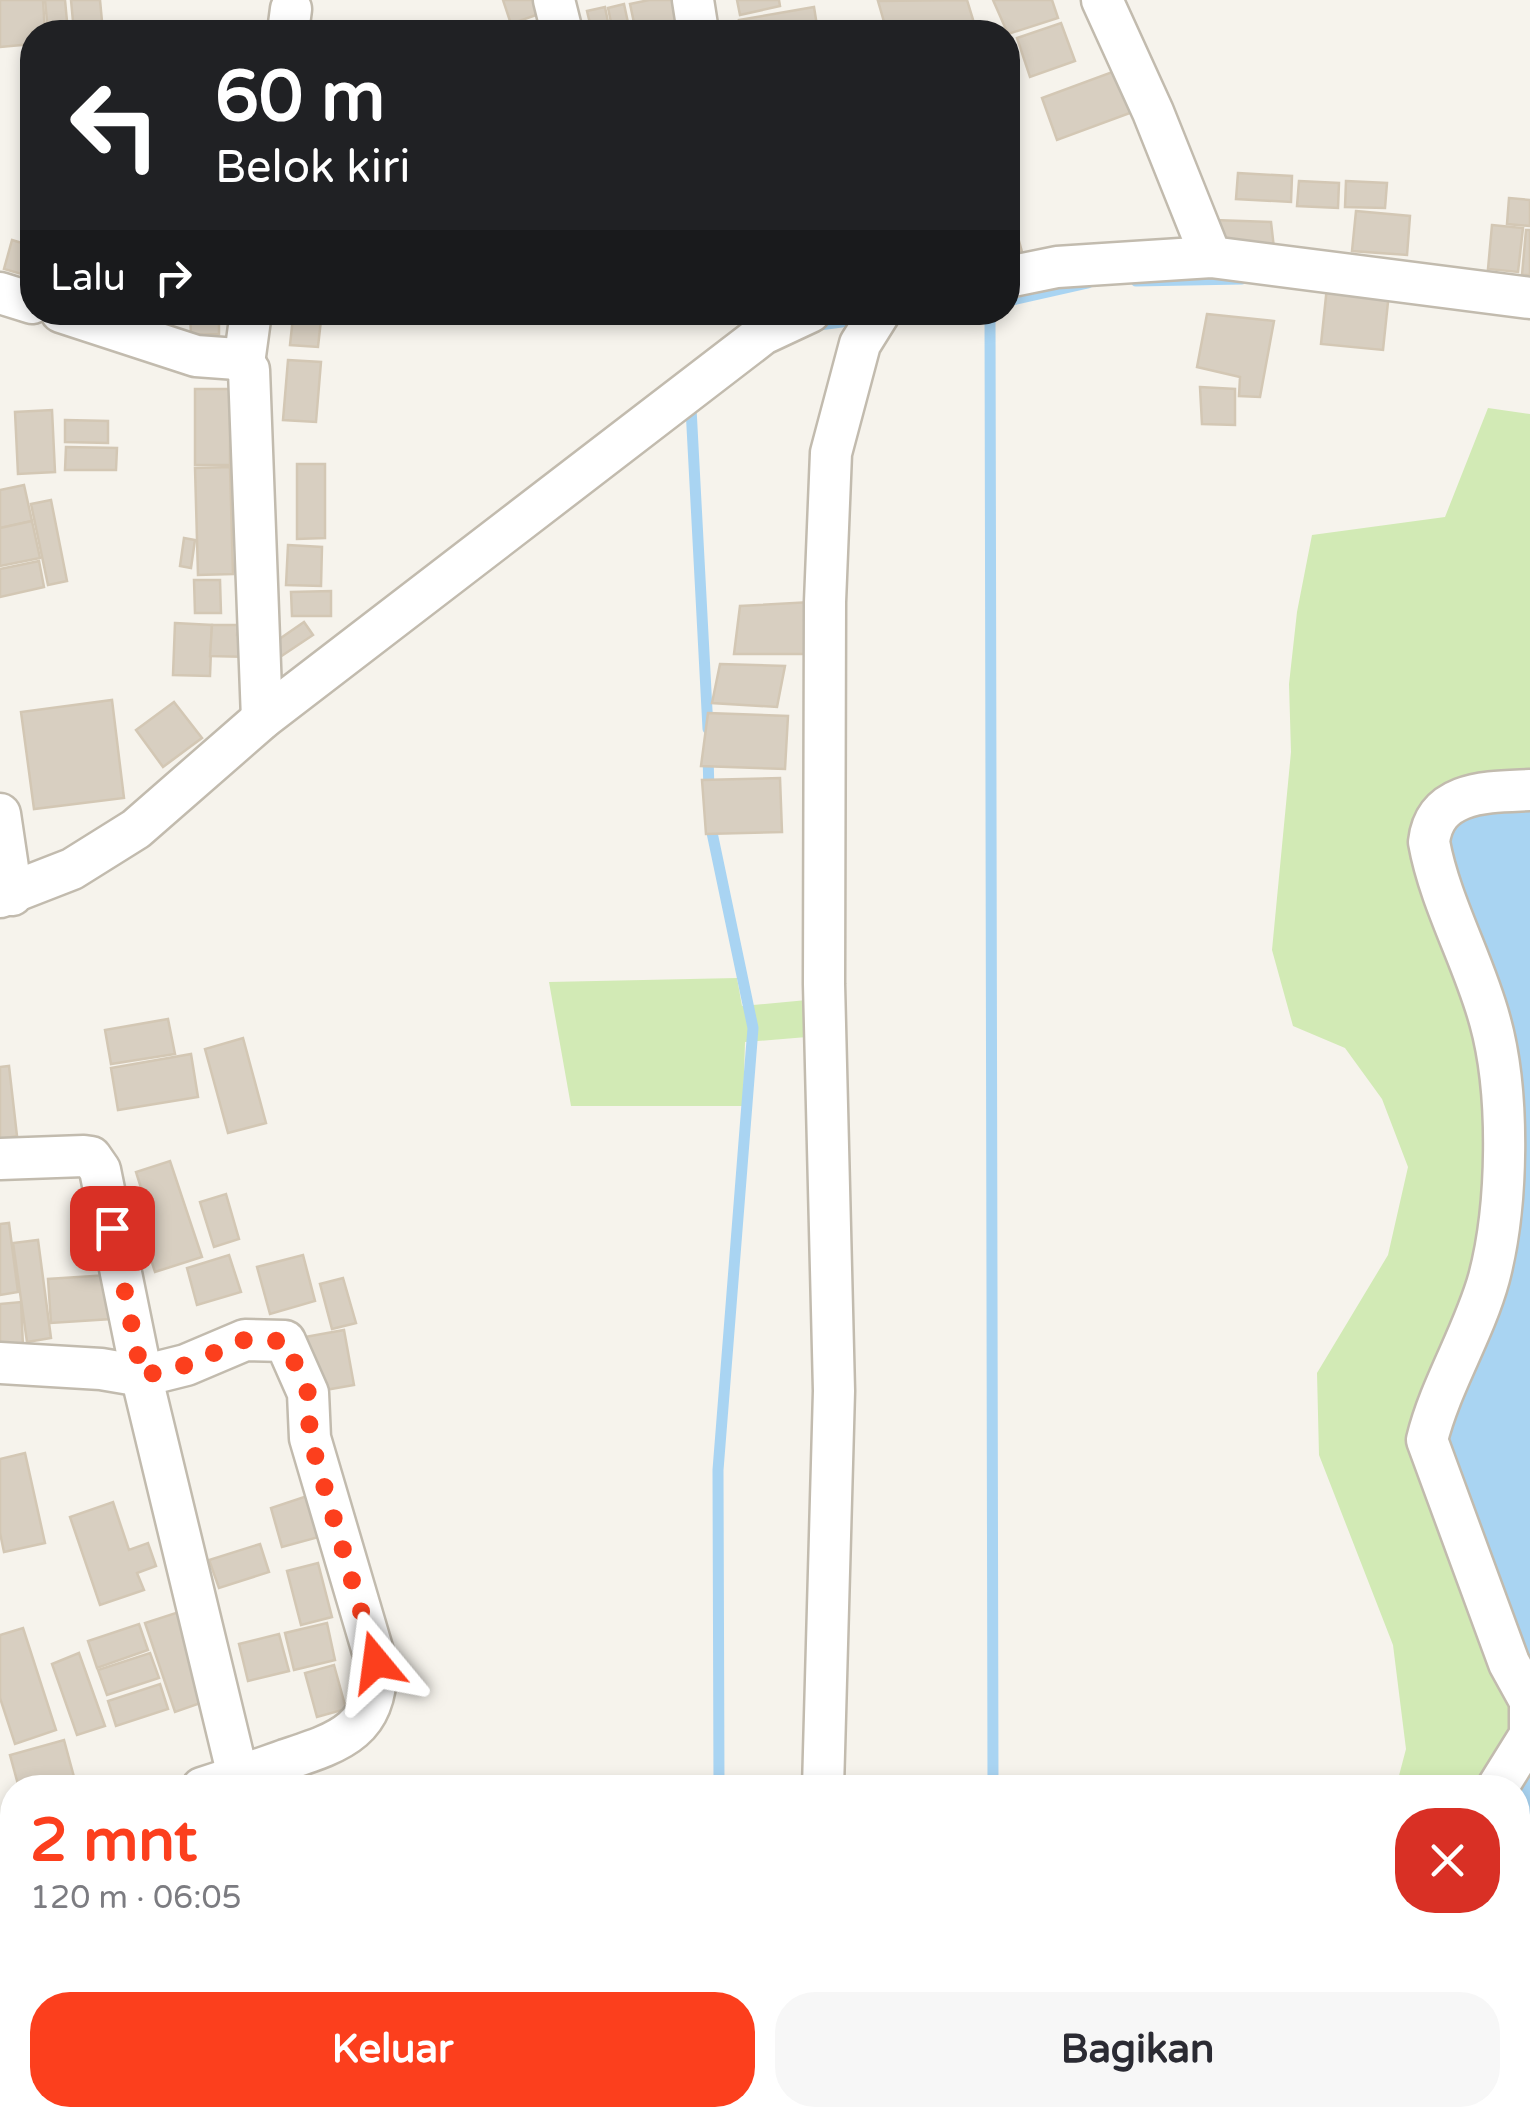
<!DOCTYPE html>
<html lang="id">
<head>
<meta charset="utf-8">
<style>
  :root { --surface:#fff; --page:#f7f7f7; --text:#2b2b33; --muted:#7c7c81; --accent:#fc3f1d }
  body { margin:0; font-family:"Varela Round",sans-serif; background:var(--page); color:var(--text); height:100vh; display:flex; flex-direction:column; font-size:38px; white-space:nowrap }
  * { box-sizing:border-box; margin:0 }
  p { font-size:32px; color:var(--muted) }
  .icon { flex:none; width:55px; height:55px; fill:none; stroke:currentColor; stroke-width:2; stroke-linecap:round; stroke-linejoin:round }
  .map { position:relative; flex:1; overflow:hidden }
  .sheet { position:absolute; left:0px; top:1775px; width:1530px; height:352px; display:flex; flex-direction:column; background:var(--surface); border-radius:40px 40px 0 0; box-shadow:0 5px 15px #0003 }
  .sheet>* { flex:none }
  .top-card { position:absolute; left:20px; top:20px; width:1000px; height:305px; border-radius:40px; box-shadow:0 5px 15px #0003; background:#202124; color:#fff; overflow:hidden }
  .pin { position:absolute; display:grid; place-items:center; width:85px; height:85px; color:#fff; margin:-42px; border-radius:20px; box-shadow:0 5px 15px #0006 }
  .me { position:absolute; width:110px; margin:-55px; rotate:344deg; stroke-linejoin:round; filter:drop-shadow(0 0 8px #0008) }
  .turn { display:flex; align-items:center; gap:35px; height:210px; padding:0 30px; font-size:45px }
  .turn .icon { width:130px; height:130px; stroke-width:2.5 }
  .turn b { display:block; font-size:70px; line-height:85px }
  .then { display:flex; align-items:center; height:95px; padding:0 30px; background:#0003; gap:20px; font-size:38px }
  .round { display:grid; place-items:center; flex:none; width:105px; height:105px; border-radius:40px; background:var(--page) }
  .headline { display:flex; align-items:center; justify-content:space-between; height:170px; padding:0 30px }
  h1 { font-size:60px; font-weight:800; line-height:75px; color:var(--accent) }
  .action { display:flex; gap:20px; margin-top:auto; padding:20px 30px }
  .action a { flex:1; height:115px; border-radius:40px; background:var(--accent); color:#fff; font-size:40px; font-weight:800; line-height:115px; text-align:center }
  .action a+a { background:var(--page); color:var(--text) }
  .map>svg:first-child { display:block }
</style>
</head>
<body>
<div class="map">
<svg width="1530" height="2126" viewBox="0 0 1530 2126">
  <rect width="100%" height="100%" fill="#f6f3ec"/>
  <g fill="#d2eab5">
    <path d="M1488,408L1530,414V791L1491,1024L1530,1701L1498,1787H1396L1406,1749L1393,1645L1319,1455L1317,1373L1388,1255L1408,1167L1382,1099L1345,1048L1293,1026L1272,950L1291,752L1289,684L1297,612L1312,535L1445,517Z"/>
    <path d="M737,978L742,1006L807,1000V1037L745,1042L743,1106H571L549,982Z"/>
  </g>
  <g fill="#a9d4f2">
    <path d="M1530,803V1676L1441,1439L1512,1235L1445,860L1451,818Z"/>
    <path d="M1530,1760V1986L1518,1985V1788Z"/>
    <path d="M1530,2077V2126H1402L1403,2115H1518V2079Z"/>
  </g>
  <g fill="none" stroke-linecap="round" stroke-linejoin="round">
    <g stroke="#a9d4f2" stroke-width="11">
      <path d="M1136,281L1242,279"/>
      <path d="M1008,301L1088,283"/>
      <path d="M990,312L993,1788"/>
      <path d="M912,314L921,312"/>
      <path d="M811,326L842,322"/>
      <path d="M694,405L691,408L708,729"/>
      <path d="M708,753L709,794"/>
      <path d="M710,823L753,1028L718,1470L719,1788"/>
      <path d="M723,2126V2115"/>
      <path d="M990,2126V2115"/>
    </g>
  </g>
  <g fill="#d8cfc1" stroke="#d3c7b4" stroke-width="2.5">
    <path d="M0,0H43L45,32H32V44L0,47Z"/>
    <path d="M45,0H65L68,32H48Z"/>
    <path d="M71,0H100L103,32H74Z"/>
    <path d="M503,0H537L542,13L511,24Z"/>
    <path d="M649,0H687L691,32H636L630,4Z"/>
    <path d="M737,0H779L780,6L740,15Z"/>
    <path d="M967,0L974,23L942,32H887L878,1Z"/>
    <path d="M993,0H1052L1058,18L1008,34Z"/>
    <path d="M624,4L630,32H613L608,8Z"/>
    <path d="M605,7L610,32H592L587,11Z"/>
    <path d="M814,7L818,32H742L739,20Z"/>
    <path d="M1061,23L1075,61L1030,77L1017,38Z"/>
    <path d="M1123,68L1138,110L1057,140L1042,98Z"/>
    <path d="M1238,173L1292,176L1291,202L1236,199Z"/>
    <path d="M1299,181L1339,183L1338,208L1297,206Z"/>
    <path d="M1346,181L1387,183L1385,208L1345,207Z"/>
    <path d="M1509,198L1530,200V226L1507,224Z"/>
    <path d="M1008,201L1022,252L1008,256Z"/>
    <path d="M1356,211L1410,216L1407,255L1352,251Z"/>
    <path d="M1214,220L1271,222L1275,257L1215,248Z"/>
    <path d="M1492,225L1523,228L1518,272L1488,269Z"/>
    <path d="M1526,230H1530V275H1522Z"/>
    <path d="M12,240L32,246V277L4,269Z"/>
    <path d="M1328,277L1390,283L1383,350L1321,344Z"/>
    <path d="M190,312H219V334L191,335Z"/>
    <path d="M1207,314L1274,321L1260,397L1239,396L1240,377L1197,367Z"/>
    <path d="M293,317L321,320L318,347L290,345Z"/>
    <path d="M288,360L321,362L316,422L283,420Z"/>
    <path d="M1200,387L1235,389V425L1202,424Z"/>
    <rect x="195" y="389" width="35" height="76"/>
    <path d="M52,410L55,472L18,474L15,412Z"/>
    <path d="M65,420L108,421V443L65,442Z"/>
    <path d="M66,447L117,448L116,470H65Z"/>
    <path d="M297,464H325V538L297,539Z"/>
    <path d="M230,467L233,574L198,575L195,468Z"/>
    <path d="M24,485L32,521L0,528V490Z"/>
    <path d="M51,500L67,581L48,585L31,504Z"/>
    <path d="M32,521L40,558L0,566V528Z"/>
    <path d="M184,538L195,540L191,568L180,566Z"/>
    <path d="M288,545L322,547L321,586L286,585Z"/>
    <path d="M39,561L44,587L0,597V569Z"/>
    <path d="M194,580H220L221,613H195Z"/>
    <path d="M331,591V616H292L291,592Z"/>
    <path d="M811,602L807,654H734L740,606Z"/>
    <path d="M304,622L313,635L280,657L272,644Z"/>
    <path d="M175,623L212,625L210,676L173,675Z"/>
    <path d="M212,625H238L237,635H250V657L210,656Z"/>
    <path d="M720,664L785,666L777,707L712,703Z"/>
    <path d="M112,700L124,798L34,809L21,712Z"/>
    <path d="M174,702L202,738L163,767L136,730Z"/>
    <path d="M708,713L788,716L785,769L701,766Z"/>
    <path d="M780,778L782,832L706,834L702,780Z"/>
    <path d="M168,1019L175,1054L111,1064L105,1030Z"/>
    <path d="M243,1038L266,1123L228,1133L205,1049Z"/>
    <path d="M191,1054L198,1097L118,1110L111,1068Z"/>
    <path d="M9,1066L17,1136L0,1139V1067Z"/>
    <path d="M170,1161L202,1257L155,1272L136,1213L148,1210L136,1172Z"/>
    <path d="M226,1194L239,1239L214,1247L200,1202Z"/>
    <path d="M9,1223L18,1292L0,1295V1224Z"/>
    <path d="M38,1240L51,1338L27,1342L13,1243Z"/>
    <path d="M229,1255L241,1292L197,1305L187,1268Z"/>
    <path d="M303,1255L315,1301L270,1314L257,1267Z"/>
    <path d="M108,1275L111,1319L51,1323L48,1279Z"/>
    <path d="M343,1278L356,1323L332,1329L320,1284Z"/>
    <path d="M21,1302L23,1346L0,1348V1304Z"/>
    <path d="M344,1330L354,1385L314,1392L305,1337Z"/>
    <path d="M25,1453L45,1543L4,1552L0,1533V1459Z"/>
    <path d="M307,1496L319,1537L282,1547L271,1508Z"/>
    <path d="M113,1502L129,1550L148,1543L156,1566L137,1573L144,1590L100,1605L70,1517Z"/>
    <path d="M260,1544L269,1572L219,1588L209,1560Z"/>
    <path d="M318,1563L332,1617L301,1625L287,1571Z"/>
    <path d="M182,1611L212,1699L175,1712L145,1623Z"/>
    <path d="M327,1623L335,1660L294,1670L285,1633Z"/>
    <path d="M139,1624L148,1650L97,1668L88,1641Z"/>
    <path d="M23,1628L56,1730L15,1744L0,1698V1635Z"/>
    <path d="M279,1634L289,1671L248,1681L239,1644Z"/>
    <path d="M79,1653L105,1726L77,1735L52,1664Z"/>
    <path d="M150,1653L159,1678L107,1695L98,1670Z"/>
    <path d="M334,1665L346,1709L317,1717L305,1673Z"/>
    <path d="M160,1684L168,1709L116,1726L108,1701Z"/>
    <path d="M64,1740L77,1788H19L10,1755Z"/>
  </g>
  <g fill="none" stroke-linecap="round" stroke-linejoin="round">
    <defs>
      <g id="minor">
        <path d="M554,0L562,32"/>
        <path d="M693,0L698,32"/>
        <path d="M1102,0L1153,112L1211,257"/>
        <path d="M288,32L291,9"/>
        <path d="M1008,277L1057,267L1211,257L1530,298"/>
        <path d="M0,293L32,303"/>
        <path d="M61,312L196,356L237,359L249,370L262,719"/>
        <path d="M244,363L251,312"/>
        <path d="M0,814L12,895"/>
        <path d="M0,897L72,869L136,829L262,719L763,334L810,312"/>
        <path d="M0,1159L84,1156L91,1157L100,1170L145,1391L238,1776"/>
        <path d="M0,1363L101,1369L142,1376L186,1365L245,1340L285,1341L308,1393L310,1438L376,1662C379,1730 340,1742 285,1760C258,1770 230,1779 202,1788"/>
        <path d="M823,1788L834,1391L824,984L825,602L831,453L860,344L880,312"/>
        <path d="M1497,1788L1530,1735V1701L1509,1663L1427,1440C1440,1386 1474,1333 1489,1278C1508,1206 1510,1093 1490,1021C1474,961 1440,903 1429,842C1435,790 1488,792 1530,790"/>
        <path d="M0,1862L12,1858"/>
        <path d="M1518,1996L1530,1997"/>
        <path d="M822,2115V2126"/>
        <path d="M131,2126L134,2115"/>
      </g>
    </defs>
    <use href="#minor" stroke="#c2bbae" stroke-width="45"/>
    <use href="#minor" stroke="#fff" stroke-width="40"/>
  </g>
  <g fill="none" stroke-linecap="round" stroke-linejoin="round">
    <path stroke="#fc3f1d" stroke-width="18" stroke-dasharray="0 32.4" d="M112,1228L142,1376L186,1365L244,1340L285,1341L308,1393L310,1438L376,1662"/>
  </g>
</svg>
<div class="pin" style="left:112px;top:1228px;background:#d93025"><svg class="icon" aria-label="arrive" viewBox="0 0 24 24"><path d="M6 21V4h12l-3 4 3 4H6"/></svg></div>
<svg class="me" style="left:376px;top:1662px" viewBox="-20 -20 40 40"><path d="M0-17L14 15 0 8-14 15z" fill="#fc3f1d" stroke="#fff" stroke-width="4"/></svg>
<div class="top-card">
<div class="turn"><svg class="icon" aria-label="left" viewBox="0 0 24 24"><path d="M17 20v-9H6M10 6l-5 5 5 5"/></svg><div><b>60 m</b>Belok kiri</div></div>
<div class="then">Lalu<svg class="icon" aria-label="right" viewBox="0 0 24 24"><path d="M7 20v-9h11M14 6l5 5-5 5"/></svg></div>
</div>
<section class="sheet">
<div class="headline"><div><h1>2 mnt</h1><p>120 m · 06:05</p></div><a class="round" style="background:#d93025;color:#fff"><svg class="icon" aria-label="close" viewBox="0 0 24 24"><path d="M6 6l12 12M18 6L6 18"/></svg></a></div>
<div class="action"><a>Keluar</a><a>Bagikan</a></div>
</section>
</div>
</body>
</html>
